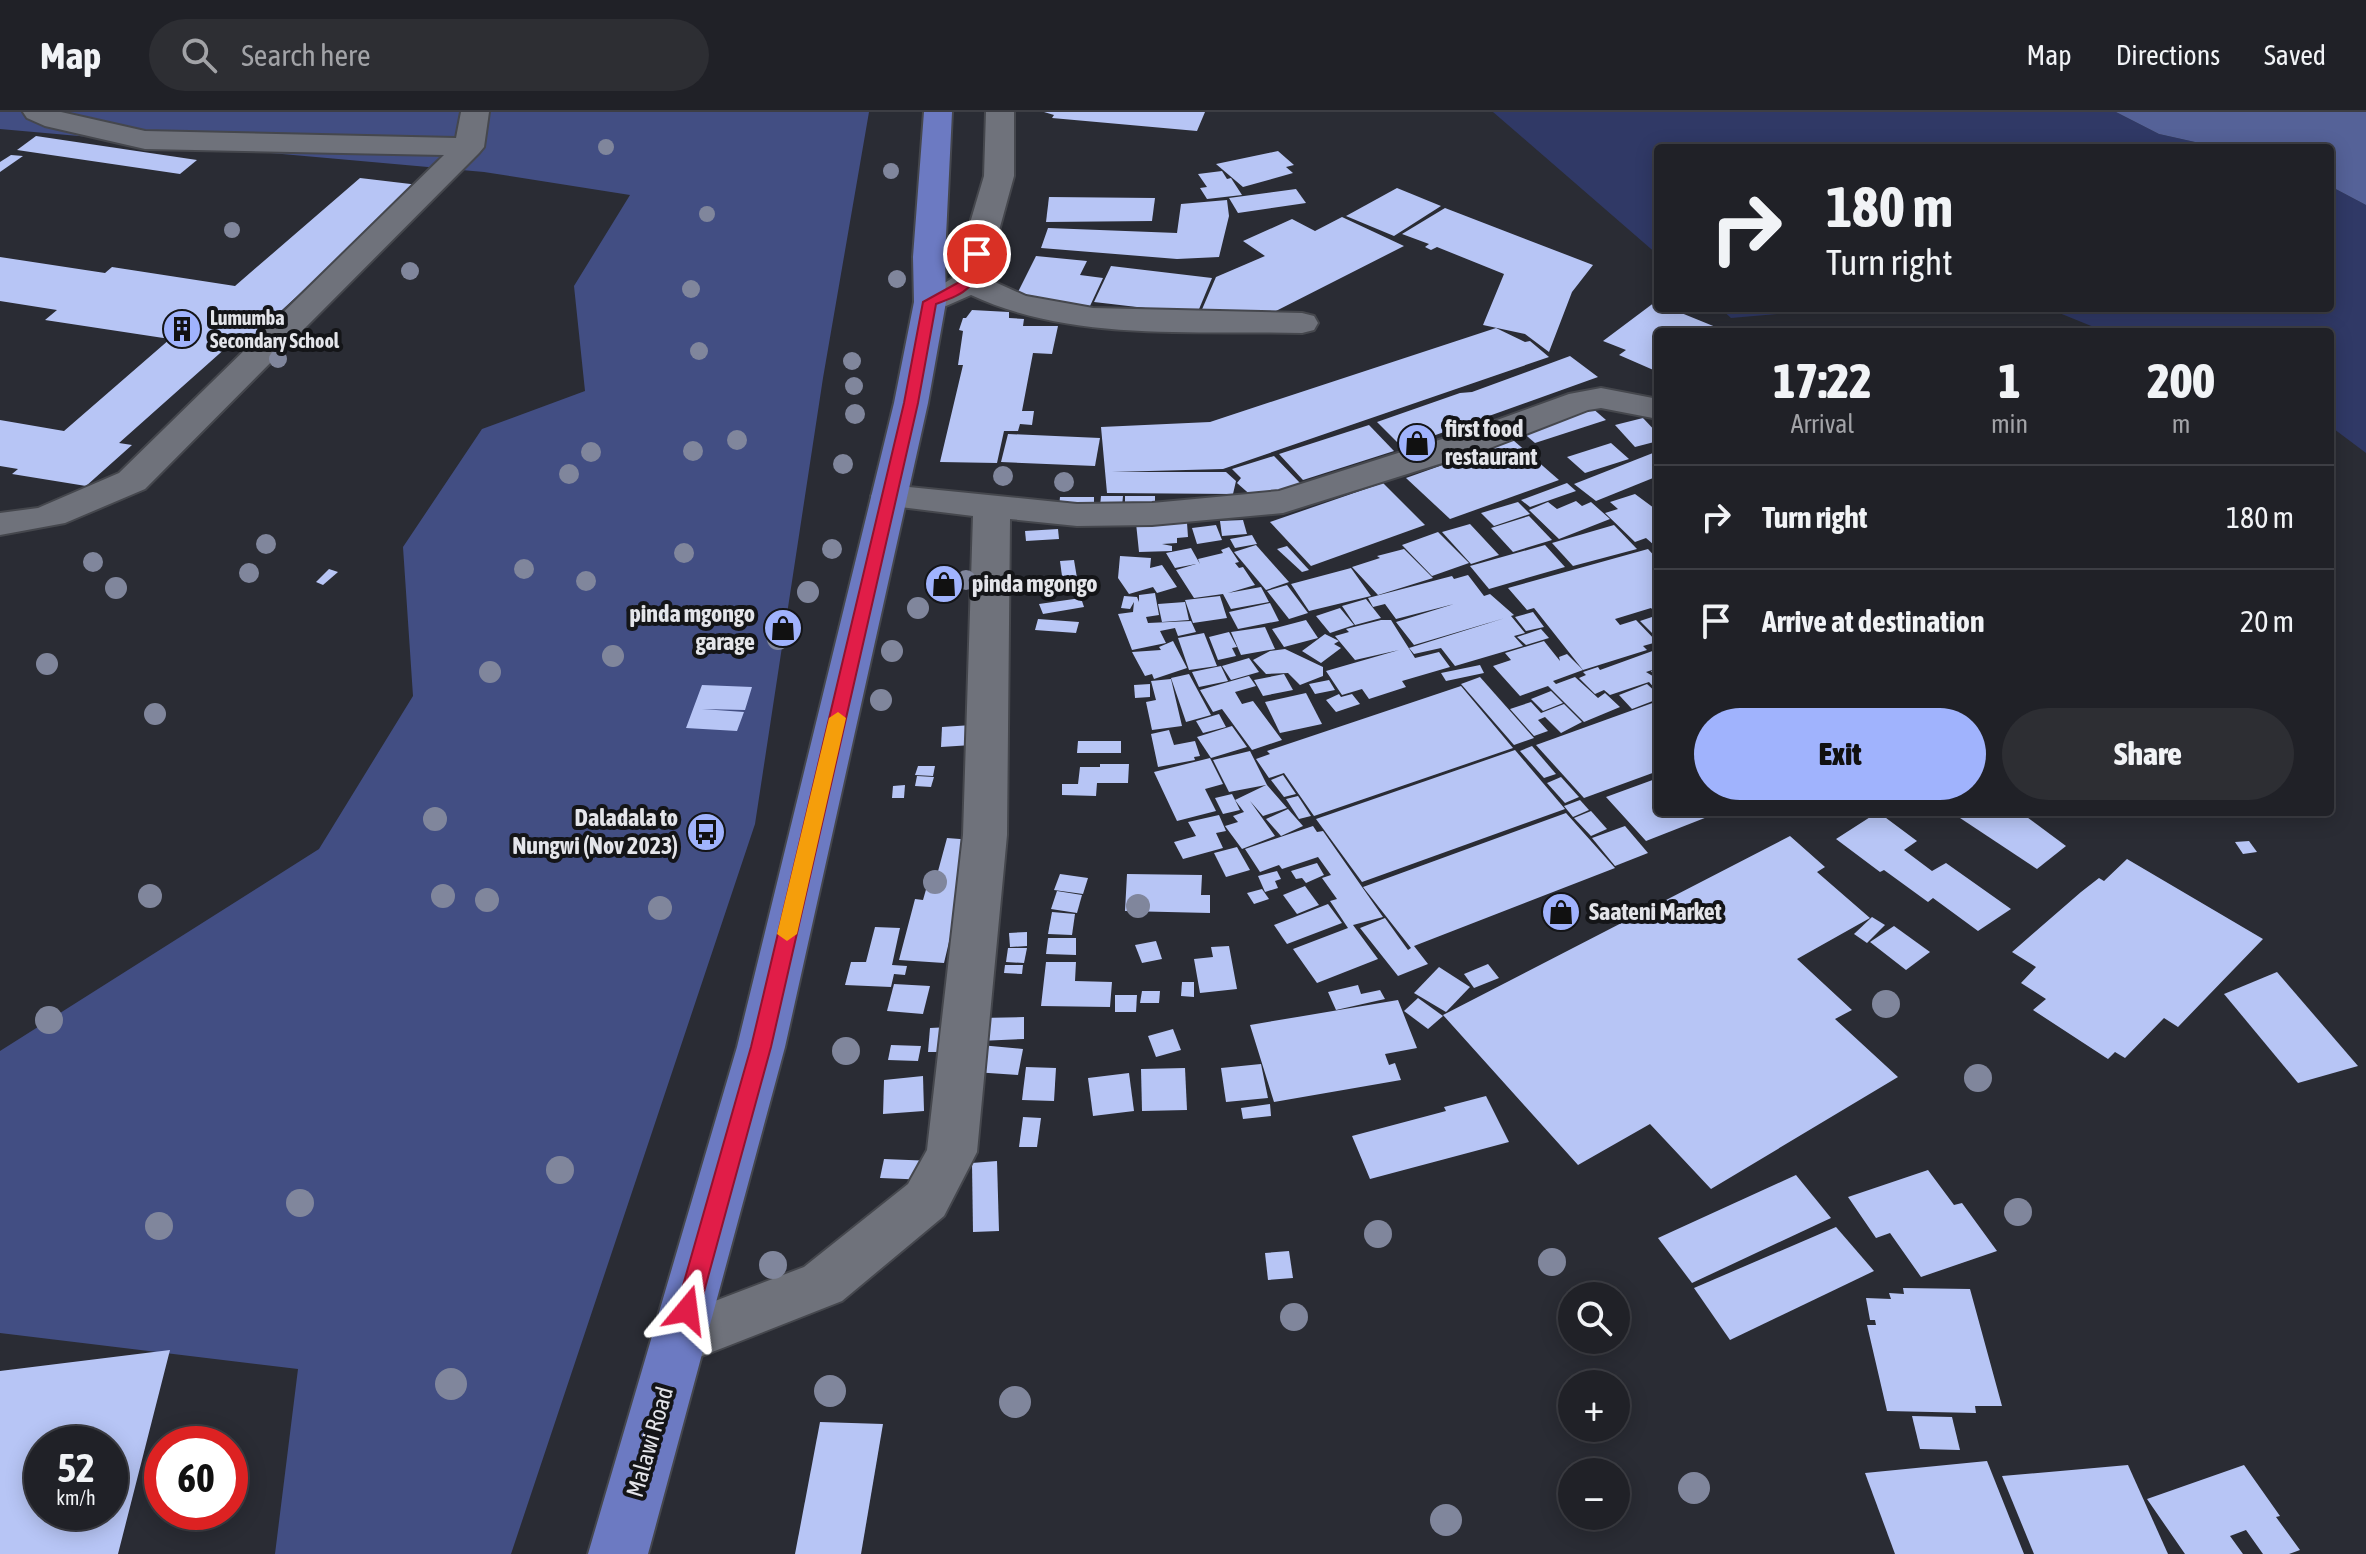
<!DOCTYPE html>
<html lang="en">
<head>
<meta charset="utf-8">
<style>
  :root { --surface:#202127; --page:#2d2e33; --text:#f1f3f6; --muted:#a2a3a7; --line:#3d3e44; --accent:#a0b3fd }
  body { margin:0; font-family:"Asap Condensed",sans-serif; background:var(--page); color:var(--text); height:100vh; display:flex; flex-direction:column; font-size:30px; white-space:nowrap }
  * { box-sizing:border-box; margin:0 }
  p { font-size:26px; color:var(--muted) }
  .icon { flex:none; width:44px; height:44px; fill:none; stroke:currentColor; stroke-width:2; stroke-linecap:round; stroke-linejoin:round }
  .map { position:relative; flex:1; overflow:hidden }
  .sheet { position:absolute; left:1654px; top:216px; width:680px; height:488px; display:flex; flex-direction:column; background:var(--surface); border-radius:8px; box-shadow:0 4px 20px #0003,0 0 0 2px var(--line) }
  .sheet>* { flex:none }
  .hud { position:absolute; left:1654px; top:32px; width:680px; height:168px; border-radius:8px; box-shadow:0 4px 20px #0003,0 0 0 2px var(--line); background:#202127; color:var(--text); overflow:hidden }
  .fabs { position:absolute; left:1558px; top:1170px; display:grid; gap:16px }
  .fabs a { display:grid; place-items:center; width:72px; height:72px; border-radius:50%; background:var(--surface); box-shadow:0 4px 20px #0003,0 0 0 2px var(--line); font-size:40px }
  .speed { position:absolute; left:24px; top:1314px; display:flex; gap:16px; font-size:40px; font-weight:700; text-align:center }
  .speed>* { display:grid; place-content:center; width:104px; height:104px; border-radius:50%; background:var(--surface); box-shadow:0 4px 20px #0003,0 0 0 2px var(--line); line-height:1 }
  .speed small { font-size:20px; font-weight:400 }
  .speed .limit { border:12px solid #d22; background:#fff; color:#111 }
  .pin { position:absolute; display:grid; place-items:center; width:68px; height:68px; color:#fff; margin:-34px; border:4px solid #fff; border-radius:50%; box-shadow:0 2px 8px #0007 }
  .me { position:absolute; width:88px; margin:-44px; rotate:16deg; stroke-linejoin:round; filter:drop-shadow(0 0 6px #0008) }
  .turn { display:flex; align-items:center; gap:28px; height:168px; padding:0 40px; font-size:36px }
  .turn .icon { width:104px; height:104px; stroke-width:2.5 }
  .turn b { display:block; font-size:56px; line-height:68px }
  .eta { display:flex; justify-content:space-evenly; align-items:center; height:136px; text-align:center }
  .eta b { font-size:48px; font-weight:800; line-height:56px }
  .button { display:flex; gap:16px; margin-top:auto; padding:16px 40px }
  .button a { flex:1; height:92px; border-radius:48px; background:var(--accent); color:#111; font-size:32px; font-weight:800; line-height:92px; text-align:center }
  .button a+a { background:var(--page); color:var(--text) }
  ul { padding:0; list-style:none }
  li { display:flex; align-items:center; gap:24px; height:104px; padding:0 40px; border-top:2px solid var(--line) }
  li div { flex:1 }
  li b { display:block; font-size:30px }
  li em { font-style:normal }
  header { display:flex; align-items:center; gap:48px; box-sizing:border-box; height:112px; padding:0 40px; background:var(--surface); border-bottom:2px solid var(--line) }
  header strong { font-size:38px }
  nav { display:flex; gap:44px; margin-inline-start:auto; font-size:28px }
  .search { width:560px; height:72px; background:var(--page); display:flex; align-items:center; gap:20px; box-sizing:border-box; padding:0 28px; border-radius:44px; color:var(--muted); font-size:30px }
  .map>svg:first-child { display:block }
</style>
</head>
<body>
<header>
<strong>Map</strong>
<div class="search"><svg class="icon" aria-label="search" viewBox="0 0 24 24"><circle cx="10" cy="10" r="6"/><path d="M15 15l6 6"/></svg>Search here</div>
<nav><a>Map</a><a>Directions</a><a>Saved</a></nav>
</header>
<div class="map">
<svg width="2366" height="1442" viewBox="0 0 2366 1442">
  <rect width="100%" height="100%" fill="#2a2c34"/>
  <g fill="#303966">
    <path d="M1493,0H2116L2159,22L2222,36H1658V143Z"/>
    <path d="M2330,74L2366,93V341L2330,314V220H2106L2047,196H2330Z"/>
    <path d="M1720,196H1847L1731,206Z"/>
  </g>
  <path fill="#424e83" d="M0,0H869L823,266L755,712L511,1442H275L298,1257L0,1221V939L319,737L413,584L403,435L482,317L585,279L574,174L630,83L484,60L0,17Z"/>
  <path fill="#556298" d="M2116,0H2366V93L2330,74V36H2222L2159,22Z"/>
  <g fill="#b7c5f5" fill-rule="evenodd">
    <path d="M1044,0H1205L1197,19L1052,6L1054,3Z"/>
    <path d="M36,24L197,48L180,62L17,38Z"/>
    <path d="M1278,39L1294,53L1286,55L1293,61L1243,75L1216,52Z"/>
    <path d="M11,43L23,44L0,60V50Z"/>
    <path d="M1222,59L1227,67L1231,66L1242,83L1207,87L1200,76L1207,75L1198,62Z"/>
    <path d="M360,66L419,73L249,228L237,226L119,331L132,333L86,374L12,362L18,357L0,354V308L64,319L170,227L45,208L57,198L0,189V145L105,161L112,155L235,174Z"/>
    <path d="M1397,76L1441,94L1394,124L1346,104Z"/>
    <path d="M1296,77L1306,91L1238,101L1229,86Z"/>
    <path d="M1049,85L1155,86L1152,109L1046,110Z"/>
    <path d="M1227,88L1229,104L1219,145L1177,147L1041,136L1048,116L1177,121L1181,92Z"/>
    <path d="M1445,96L1593,153L1572,180L1549,240L1525,222L1483,213L1504,162L1437,135L1431,138L1425,135L1429,132L1402,122Z"/>
    <path d="M1342,105L1404,134L1270,202H1200L1216,165L1265,144L1243,129L1292,107L1315,119Z"/>
    <path d="M1036,144L1087,149L1080,163L1103,166L1090,194L1015,186Z"/>
    <path d="M1111,154L1212,166L1197,202L1094,190Z"/>
    <path d="M1655,190L1658,196H1669L1728,220H1658V260L1619,243L1626,238L1603,229Z"/>
    <path d="M972,198L1009,200V206L1024,207L1023,214H1058L1052,242L1033,241L1022,299H1034L1032,313L1020,312L1018,319H1004L997,351L940,350L963,253H958L963,219L959,218L963,206H966Z"/>
    <path d="M1496,216L1525,230L1530,229L1549,245L1223,357L1112,360H1226L1236,369L1233,382L1107,381L1101,315L1210,310Z"/>
    <path d="M1570,244L1598,265L1402,335L1377,310L1460,281L1472,280Z"/>
    <path d="M1591,295L1606,308L1535,331L1519,317Z"/>
    <path d="M1643,306L1658,322V329L1635,335L1615,313Z"/>
    <path d="M1369,313L1394,339L1303,368L1279,342Z"/>
    <path d="M1008,322L1100,326L1095,354L1001,350Z"/>
    <path d="M1513,328L1559,368L1450,407L1406,366Z"/>
    <path d="M1611,331L1629,347L1585,361L1567,345Z"/>
    <path d="M1658,339V364L1596,389L1574,372Z"/>
    <path d="M1274,344L1300,371L1254,386L1237,371L1241,366L1232,357Z"/>
    <path d="M1383,371L1425,413L1311,454L1270,410Z"/>
    <path d="M1567,371L1576,379L1530,395L1521,388Z"/>
    <path d="M1635,382L1658,399V432L1654,433L1646,426L1635,430L1605,401L1618,397L1610,390Z"/>
    <path d="M1101,384H1123L1122,394H1100Z"/>
    <rect x="1125" y="384" width="30" height="11"/>
    <path d="M1060,385H1094V395H1059Z"/>
    <path d="M1576,389L1582,394L1591,390L1610,407L1559,427L1529,398L1548,390L1557,397Z"/>
    <path d="M1518,390L1530,402L1494,414L1481,401Z"/>
    <path d="M1529,404L1552,428L1513,440L1491,416Z"/>
    <path d="M1243,408L1247,422L1222,424L1220,409Z"/>
    <path d="M1177,409L1176,412L1187,411L1188,425L1177,426V431L1162,432L1172,434V439L1139,440L1136,411Z"/>
    <path d="M1470,412L1499,443L1471,452L1442,420Z"/>
    <path d="M1216,413L1222,428L1197,432L1192,416Z"/>
    <path d="M1614,413L1637,437L1573,454L1552,431Z"/>
    <path d="M1058,417L1059,427L1026,429L1025,419Z"/>
    <path d="M1438,420L1469,451L1432,464L1402,433Z"/>
    <path d="M1252,423L1257,432L1235,436L1230,427Z"/>
    <path d="M1256,433L1289,470L1266,478L1234,440Z"/>
    <path d="M1545,433L1565,455L1489,477L1470,454Z"/>
    <path d="M1287,434L1309,458L1302,460L1277,437Z"/>
    <path d="M1229,435L1239,450L1235,451L1239,456L1243,455L1255,473L1228,481L1261,475L1269,490L1231,497L1223,482L1194,486L1176,458L1196,452L1175,456L1166,441L1191,436L1200,452L1198,447L1223,441L1221,438Z"/>
    <path d="M1404,437L1433,466L1378,483L1352,455L1380,446L1377,444Z"/>
    <path d="M1648,437L1658,448V503L1651,496L1615,507L1620,513L1636,508L1657,530L1643,534L1647,538L1583,558L1534,496L1527,498L1508,476Z"/>
    <path d="M1120,444L1151,446L1150,456L1162,453L1177,475L1157,481L1153,475L1129,482L1118,466Z"/>
    <path d="M1074,448L1079,478L1064,479L1060,449Z"/>
    <path d="M1351,456L1371,484L1309,499L1291,472Z"/>
    <path d="M329,457L338,460L323,473L316,470Z"/>
    <path d="M1468,463L1484,484L1490,482L1514,503L1511,504L1525,521L1514,524L1523,534L1455,554L1441,536L1414,542L1409,536L1505,506L1414,533L1396,510L1454,492L1396,507L1385,492L1373,495L1368,486L1452,464L1454,467Z"/>
    <path d="M1287,473L1308,501L1289,507L1267,479Z"/>
    <path d="M1155,481L1159,503L1146,505L1148,511L1191,509L1196,520L1178,524L1175,516L1160,519L1166,531L1132,538L1118,502L1133,500L1134,490L1130,497L1121,496L1124,484L1137,485L1139,490V483Z"/>
    <path d="M1220,484L1227,506L1193,511L1185,488Z"/>
    <path d="M1081,486L1084,495L1043,502L1039,492Z"/>
    <path d="M1366,487L1381,506L1355,513L1342,494Z"/>
    <path d="M1185,490L1189,508L1162,510L1158,492Z"/>
    <path d="M1270,491L1279,509L1238,517L1229,500Z"/>
    <path d="M1340,496L1354,513L1330,521L1316,504Z"/>
    <path d="M1533,500L1544,515L1526,519L1515,505Z"/>
    <path d="M1655,504L1658,507V527L1640,509Z"/>
    <path d="M1038,507L1079,510L1076,521L1035,518Z"/>
    <path d="M1306,508L1318,526L1284,535L1272,517Z"/>
    <path d="M1381,508H1391L1415,546L1439,540L1450,555L1402,569L1406,575L1369,587L1362,577L1342,583L1326,559L1399,538L1355,548L1335,524L1349,520L1346,517Z"/>
    <path d="M1265,515L1275,537L1241,543L1231,520Z"/>
    <path d="M1541,517L1549,526L1526,533L1517,525Z"/>
    <path d="M1229,520L1237,535L1232,536L1236,544L1218,548L1209,525Z"/>
    <path d="M1204,521L1217,554L1189,558L1178,526Z"/>
    <path d="M1325,522L1339,529L1334,532L1341,536L1321,551L1302,539Z"/>
    <path d="M1173,529L1187,556L1154,567L1152,562L1145,564L1132,540L1161,538L1159,535Z"/>
    <path d="M1544,529L1560,549L1559,545L1567,542L1583,558L1553,569L1556,572L1575,565L1598,586L1605,581L1620,595L1584,610L1548,574L1520,584L1493,554L1511,548L1505,541Z"/>
    <path d="M1285,537L1323,555V564L1300,573L1288,561L1266,562L1253,548L1270,539Z"/>
    <path d="M1658,537V556L1646,560L1656,566L1651,559L1658,557V580L1649,570L1610,583L1604,578L1595,582L1579,566L1586,563L1583,560L1598,555L1600,558Z"/>
    <path d="M1249,546L1259,560L1231,568L1222,554Z"/>
    <path d="M1480,553L1484,561L1446,569L1441,561Z"/>
    <path d="M1221,554L1228,569L1199,575L1192,560Z"/>
    <path d="M1189,562L1211,603L1186,610L1171,566Z"/>
    <path d="M1284,562L1293,578L1263,584L1254,568Z"/>
    <path d="M1249,564L1256,574L1235,580L1242,592L1253,589L1282,628L1252,638L1222,597L1213,600L1200,578Z"/>
    <path d="M1480,565L1534,626L1514,633L1461,572Z"/>
    <path d="M1171,567L1182,614L1152,618L1146,590L1156,588L1151,569Z"/>
    <path d="M1329,568L1335,578L1315,582L1309,572Z"/>
    <path d="M1150,572V585L1135,586L1134,573Z"/>
    <path d="M1647,572L1658,582V587L1632,597L1619,583Z"/>
    <path d="M702,573L752,575L745,598L702,597L744,600L737,619L686,616Z"/>
    <path d="M1461,574L1513,636L1314,704L1284,661L1269,666L1256,647L1270,642L1267,639Z"/>
    <path d="M1551,579L1563,591L1543,599L1531,587Z"/>
    <path d="M1306,581L1322,612L1280,621L1265,590Z"/>
    <path d="M1339,582L1341,585L1352,582L1360,592L1336,600L1326,588Z"/>
    <path d="M1658,589V659L1584,686L1536,633Z"/>
    <path d="M1531,590L1541,601L1564,592L1582,610L1561,621L1545,605L1538,608L1548,619L1534,624L1510,597Z"/>
    <path d="M1219,602L1226,615L1203,621L1196,609Z"/>
    <path d="M972,613V633L941,635L942,615Z"/>
    <path d="M1232,614L1247,635L1211,646L1197,625Z"/>
    <path d="M1169,618L1174,633L1195,629L1200,644L1194,645L1195,648L1158,655L1151,622Z"/>
    <path d="M1078,629H1121V641H1077Z"/>
    <path d="M1532,634L1556,662L1544,666L1520,639Z"/>
    <path d="M1515,638L1565,697L1362,770L1316,707Z"/>
    <path d="M1250,639L1267,673L1287,696L1263,704L1250,689L1275,724L1242,737L1225,714L1238,710L1233,704L1244,700L1235,688L1266,673L1229,680L1213,648Z"/>
    <path d="M1210,646L1223,672L1205,677L1216,699L1177,709L1154,660Z"/>
    <path d="M1100,652H1129L1128,671H1097L1096,684L1062,683V672H1078L1080,655H1100Z"/>
    <path d="M918,654H935L933,664L915,663Z"/>
    <path d="M1283,663L1296,682L1284,685L1271,668Z"/>
    <path d="M917,664L934,665L931,675L915,674Z"/>
    <path d="M1561,665L1579,685L1565,691L1547,671Z"/>
    <path d="M1658,666V700H1720L1646,729L1606,685Z"/>
    <path d="M905,673L904,686H892L893,674Z"/>
    <path d="M1232,682L1240,698L1223,702L1215,686Z"/>
    <path d="M1298,684L1311,704L1299,707L1286,687Z"/>
    <path d="M1580,688L1589,698L1573,705L1564,694Z"/>
    <path d="M1288,697L1303,714L1281,724L1266,707Z"/>
    <path d="M1591,699L1607,717L1591,724L1574,706Z"/>
    <path d="M1878,700L1917,729L1904,738L1932,759L1946,751L2011,797L1978,819L1933,786L1928,790L1884,758L1880,760L1836,727Z"/>
    <path d="M1951,700H2020L2066,734L2037,757Z"/>
    <path d="M1566,701L1615,756L1414,834L1428,852L1398,864L1360,816L1385,806L1408,838L1411,836L1363,775Z"/>
    <path d="M1219,703L1226,719L1216,721L1223,736L1183,747L1174,730L1196,724L1188,710Z"/>
    <path d="M1313,714L1317,720L1323,719L1383,805L1353,813L1378,847L1317,871L1293,837L1348,816L1330,789L1337,787L1322,766L1331,763L1318,745L1282,757L1279,753L1260,760L1245,737Z"/>
    <path d="M1625,714L1648,741L1615,754L1592,726Z"/>
    <path d="M1790,724L1825,755L1817,760L1870,806L1797,847L1852,898L1835,907L1898,965L1711,1077L1650,1012L1578,1053L1443,903Z"/>
    <path d="M947,726L973,728L944,851L899,848L915,787L923,788L927,774H934Z"/>
    <path d="M2249,729L2257,740L2243,742L2235,730Z"/>
    <path d="M1237,735L1250,758L1226,765L1214,741Z"/>
    <path d="M2127,747L2263,827L2178,915L2164,906L2125,946L2115,940L2108,947L2033,898L2046,887L2021,871L2036,855L2012,840L2081,780L2099,766L2104,769Z"/>
    <path d="M1317,751L1324,763L1306,771L1302,766L1296,767L1291,759Z"/>
    <path d="M1277,759L1281,767L1275,769L1278,776L1265,780L1258,764Z"/>
    <path d="M1060,762L1088,766L1083,782L1054,778Z"/>
    <path d="M1127,762L1202,763L1201,783H1210V801L1125,799Z"/>
    <path d="M1305,774L1319,793L1297,802L1283,783Z"/>
    <path d="M1262,777L1269,787L1254,792L1247,781Z"/>
    <path d="M1057,779L1082,783L1077,801L1051,797Z"/>
    <path d="M1328,792L1342,811L1287,832L1274,813Z"/>
    <path d="M1052,800L1075,802L1072,823L1048,822Z"/>
    <path d="M1872,805L1885,813L1867,831L1854,822Z"/>
    <path d="M1894,814L1930,840L1906,858L1870,830Z"/>
    <path d="M875,815L900,816L892,853L907,854L905,863L894,862L891,875L845,873L851,850H866Z"/>
    <path d="M1027,820V834L1010,835L1009,821Z"/>
    <path d="M1048,826H1076V843L1046,842Z"/>
    <path d="M1156,829L1162,847L1142,851L1135,833Z"/>
    <path d="M1229,834L1237,877L1200,881L1194,847L1213,845L1211,835Z"/>
    <path d="M1008,836H1027L1024,851L1006,850Z"/>
    <path d="M1046,850H1076L1075,869L1112,870L1110,895L1041,894Z"/>
    <path d="M1488,852L1499,866L1474,876L1464,862Z"/>
    <path d="M1005,853H1023L1022,862L1004,861Z"/>
    <path d="M1439,855L1470,875L1446,900L1414,881Z"/>
    <path d="M2277,860L2358,954L2298,971L2224,882Z"/>
    <path d="M1182,870H1194V885L1181,884Z"/>
    <path d="M894,872L930,874L923,902L887,899Z"/>
    <path d="M1358,873L1361,882L1380,878L1385,887L1336,898L1328,880Z"/>
    <path d="M1142,879H1160L1159,891H1140Z"/>
    <path d="M1115,883H1137L1136,900H1115Z"/>
    <path d="M1418,886L1443,904L1428,917L1404,899Z"/>
    <path d="M1398,888L1417,936L1385,942L1389,953L1395,951L1401,968L1274,990L1250,913Z"/>
    <path d="M1024,905V927L979,929L980,906Z"/>
    <path d="M951,915L950,940H928L930,916Z"/>
    <path d="M1173,917L1181,938L1156,945L1148,924Z"/>
    <path d="M891,933L921,934L918,949L888,948Z"/>
    <path d="M980,933L1023,937L1018,963L974,960Z"/>
    <path d="M1261,952L1268,986L1226,990L1221,956Z"/>
    <path d="M1026,955L1056,956L1054,989L1022,988Z"/>
    <path d="M1185,956L1187,998L1142,999L1141,957Z"/>
    <path d="M1129,961L1134,999L1093,1004L1088,966Z"/>
    <path d="M923,964L924,999L883,1002L884,968Z"/>
    <path d="M1486,984L1509,1030L1370,1067L1352,1024L1446,999L1444,995Z"/>
    <path d="M1270,992L1271,1004L1243,1007L1241,996Z"/>
    <path d="M1023,1005L1041,1006L1037,1035H1019Z"/>
    <path d="M884,1047L933,1049L930,1068L880,1066Z"/>
    <path d="M997,1049L999,1119L973,1120L972,1051Z"/>
    <path d="M1928,1058L1954,1093L1962,1091L1997,1139L1921,1165L1890,1121L1876,1126L1848,1085Z"/>
    <path d="M1796,1063L1831,1106L1692,1171L1658,1126Z"/>
    <path d="M1836,1115L1874,1159L1730,1228L1694,1176Z"/>
    <path d="M1289,1139L1293,1166L1268,1168L1265,1141Z"/>
    <path d="M1903,1176L1970,1177L2002,1294H1975L1976,1301L1887,1299L1867,1213H1876L1875,1208H1870L1866,1186L1891,1187L1889,1181L1904,1182Z"/>
    <path d="M170,1238L118,1442H0V1259ZM42,1332H110V1400H42Z"/>
    <path d="M1912,1304L1952,1305L1960,1338L1920,1337Z"/>
    <path d="M820,1310L883,1312L861,1442H795Z"/>
    <path d="M1987,1349L2024,1442H1895L1865,1361Z"/>
    <path d="M2128,1353L2168,1442H2034L2002,1364Z"/>
    <path d="M2244,1353L2280,1404L2276,1405L2300,1438L2289,1442H2263L2246,1418L2230,1424L2243,1442H2185L2147,1387Z"/>
  </g>
  <g fill="none" stroke-linecap="round" stroke-linejoin="round">
    <defs>
      <g id="minor">
        <path d="M23,0H61L145,19L456,26L461,0H489L484,35L479,41L145,377L65,411L0,423V401L38,396L119,361L444,43L145,37L45,14L27,6Z"/>
        <path d="M986,0H1014V64L986,166L1026,184L1093,196L1302,201L1314,204L1318,211L1314,218L1302,221C1192,218 1072,230 971,183L946,194L935,191L930,184L935,177L954,165L984,64Z"/>
        <path d="M1601,276L1658,287V307L1601,296L1588,298L1490,336L1283,401L1152,413L1077,414L1010,407L1007,723L977,1040L944,1104L842,1189L679,1253L660,1246L651,1228L660,1210L804,1155L908,1072L927,1038L963,723L973,404L876,392L871,384L876,376L889,373L1077,392L1152,391L1279,379L1464,320L1569,282Z"/>
      </g>
      <path id="major" d="M924,0H952L945,145L946,190L928,291L785,935L648,1442H588L737,935L894,291L914,190L913,145Z"/>
    </defs>
    <use href="#minor" stroke="#45474d" stroke-width="4"/>
    <use href="#major" stroke="#45474d" stroke-width="4"/>
    <use href="#minor" fill="#6f727b" fill-rule="evenodd"/>
    <use href="#major" fill="#6c7ac2" fill-rule="evenodd"/>
  </g>
  <g fill="#80869c">
    <circle cx="606" cy="35" r="8"/>
    <circle cx="891" cy="59" r="8"/>
    <circle cx="707" cy="102" r="8"/>
    <circle cx="232" cy="118" r="8"/>
    <circle cx="410" cy="159" r="9"/>
    <circle cx="897" cy="167" r="9"/>
    <circle cx="691" cy="177" r="9"/>
    <circle cx="699" cy="239" r="9"/>
    <circle cx="278" cy="247" r="9"/>
    <circle cx="852" cy="249" r="9"/>
    <circle cx="854" cy="274" r="9"/>
    <circle cx="855" cy="302" r="10"/>
    <circle cx="737" cy="328" r="10"/>
    <circle cx="693" cy="339" r="10"/>
    <circle cx="591" cy="340" r="10"/>
    <circle cx="843" cy="352" r="10"/>
    <circle cx="569" cy="362" r="10"/>
    <circle cx="1003" cy="364" r="10"/>
    <circle cx="1064" cy="370" r="10"/>
    <circle cx="266" cy="432" r="10"/>
    <circle cx="832" cy="437" r="10"/>
    <circle cx="684" cy="441" r="10"/>
    <circle cx="93" cy="450" r="10"/>
    <circle cx="524" cy="457" r="10"/>
    <circle cx="249" cy="461" r="10"/>
    <circle cx="966" cy="468" r="10"/>
    <circle cx="586" cy="469" r="10"/>
    <circle cx="116" cy="476" r="11"/>
    <circle cx="808" cy="480" r="11"/>
    <circle cx="918" cy="496" r="11"/>
    <circle cx="778" cy="527" r="11"/>
    <circle cx="892" cy="539" r="11"/>
    <circle cx="613" cy="544" r="11"/>
    <circle cx="47" cy="552" r="11"/>
    <circle cx="490" cy="560" r="11"/>
    <circle cx="881" cy="588" r="11"/>
    <circle cx="155" cy="602" r="11"/>
    <circle cx="435" cy="707" r="12"/>
    <circle cx="935" cy="770" r="12"/>
    <circle cx="150" cy="784" r="12"/>
    <circle cx="443" cy="784" r="12"/>
    <circle cx="487" cy="788" r="12"/>
    <circle cx="1138" cy="794" r="12"/>
    <circle cx="660" cy="796" r="12"/>
    <circle cx="1886" cy="892" r="14"/>
    <circle cx="49" cy="908" r="14"/>
    <circle cx="846" cy="939" r="14"/>
    <circle cx="1978" cy="966" r="14"/>
    <circle cx="560" cy="1058" r="14"/>
    <circle cx="300" cy="1091" r="14"/>
    <circle cx="2018" cy="1100" r="14"/>
    <circle cx="159" cy="1114" r="14"/>
    <circle cx="1378" cy="1122" r="14"/>
    <circle cx="1552" cy="1150" r="14"/>
    <circle cx="773" cy="1153" r="14"/>
    <circle cx="1294" cy="1205" r="14"/>
    <circle cx="451" cy="1272" r="16"/>
    <circle cx="830" cy="1279" r="16"/>
    <circle cx="1015" cy="1290" r="16"/>
    <circle cx="1694" cy="1376" r="16"/>
    <circle cx="1446" cy="1408" r="16"/>
  </g>
  <path fill="#e11d48" stroke="#92132f" stroke-width="2" d="M977,138L984,142C974,176 969,180 936,192L918,291L771,935L699,1198L695,1205L687,1208L679,1205L676,1198L751,935L904,291L923,190L963,168L971,142Z"/>
  <path fill="#f59e0b" d="M838,600L846,606L797,822L787,829L777,822L829,606Z"/>
  <defs>
    <symbol id="building-disc" viewBox="-11 -11 22 22"><circle r="9.5" fill="#a0b3fd" stroke="#141518"/><path d="M-4-6H4V6H1V3H-1V6H-4ZM-2.5-4.3h1.7v1.8h-1.7ZM.8-4.3h1.7v1.8H.8ZM-2.5-1h1.7V.8h-1.7ZM.8-1h1.7V.8H.8Z" fill="#111"/></symbol>
    <symbol id="shop-disc" viewBox="-11 -11 22 22"><circle r="9.5" fill="#a0b3fd" stroke="#141518"/><path d="M-5-2.5h2.3a2.7 3.5 0 0 1 5.4 0H5L5.5 6h-11ZM-1.5-2.5h3a1.5 2.3 0 0 0-3 0Z" fill="#111"/></symbol>
    <symbol id="bus-disc" viewBox="-11 -11 22 22"><circle r="9.5" fill="#a0b3fd" stroke="#141518"/><path d="M-5-6H5V4H4V6H2V4H-2V6H-4V4H-5ZM-3.5-4V0h7V-4ZM-3.5 1.2v1.5H-2V1.2ZM2 1.2v1.5H3.5V1.2Z" fill="#111"/></symbol>
  </defs>
  <g fill-rule="evenodd">
    <use href="#building-disc" x="160" y="195" width="44" height="44"/>
    <use href="#shop-disc" x="1395" y="309" width="44" height="44"/>
    <use href="#shop-disc" x="922" y="450" width="44" height="44"/>
    <use href="#shop-disc" x="761" y="494" width="44" height="44"/>
    <use href="#bus-disc" x="684" y="698" width="44" height="44"/>
    <use href="#shop-disc" x="1539" y="778" width="44" height="44"/>
  </g>
  <g text-anchor="middle" stroke-width="8" stroke-linejoin="round" paint-order="stroke">
    <g font-size="20" font-weight="bold" fill="#e4e5ea" stroke="#141518" text-anchor="start">
      <text x="210" y="213">Lumumba<tspan x="210" dy="23">Secondary School</tspan></text>
    </g>
    <g font-size="24" font-weight="bold" fill="#e4e5ea" stroke="#141518" text-anchor="start">
      <text x="1445" y="325">first food<tspan x="1445" dy="28">restaurant</tspan></text>
      <text x="972" y="480">pinda mgongo</text>
      <text x="755" y="510" text-anchor="end">pinda mgongo<tspan x="755" dy="28">garage</tspan></text>
      <text x="678" y="714" text-anchor="end">Daladala to<tspan x="678" dy="28">Nungwi (Nov 2023)</tspan></text>
      <text x="1589" y="808">Saateni Market</text>
    </g>
    <g font-size="24" fill="#e4e5ea" stroke="#141518">
      <text transform="translate(650 1330) rotate(-74)" y="8">Malawi Road</text>
    </g>
  </g>
</svg>
<div class="fabs">
<a><svg class="icon" aria-label="search" viewBox="0 0 24 24"><circle cx="10" cy="10" r="6"/><path d="M15 15l6 6"/></svg></a>
<a>+</a>
<a>−</a>
</div>
<div class="speed"><div>52<small>km/h</small></div><div class="limit">60</div></div>
<div class="pin" style="left:977px;top:142px;background:#d93025"><svg class="icon" aria-label="arrive" viewBox="0 0 24 24"><path d="M6 21V4h12l-3 4 3 4H6"/></svg></div>
<svg class="me" style="left:687px;top:1198px" viewBox="-20 -20 40 40"><path d="M0-17L14 15 0 8-14 15z" fill="#e11d48" stroke="#fff" stroke-width="4"/></svg>
<div class="hud">
<div class="turn"><svg class="icon" aria-label="right" viewBox="0 0 24 24"><path d="M7 20v-9h11M14 6l5 5-5 5"/></svg><div><b>180 m</b>Turn right</div></div>
</div>
<section class="sheet">
<div class="eta">
<div><b>17:22</b><p>Arrival</p></div>
<div><b>1</b><p>min</p></div>
<div><b>200</b><p>m</p></div>
</div>
<ul>
<li><svg class="icon" aria-label="right" viewBox="0 0 24 24"><path d="M7 20v-9h11M14 6l5 5-5 5"/></svg><div><b>Turn right</b></div><em>180 m</em></li>
<li><svg class="icon" aria-label="arrive" viewBox="0 0 24 24"><path d="M6 21V4h12l-3 4 3 4H6"/></svg><div><b>Arrive at destination</b></div><em>20 m</em></li>
</ul>
<div class="button"><a>Exit</a><a>Share</a></div>
</section>
</div>
</body>
</html>
